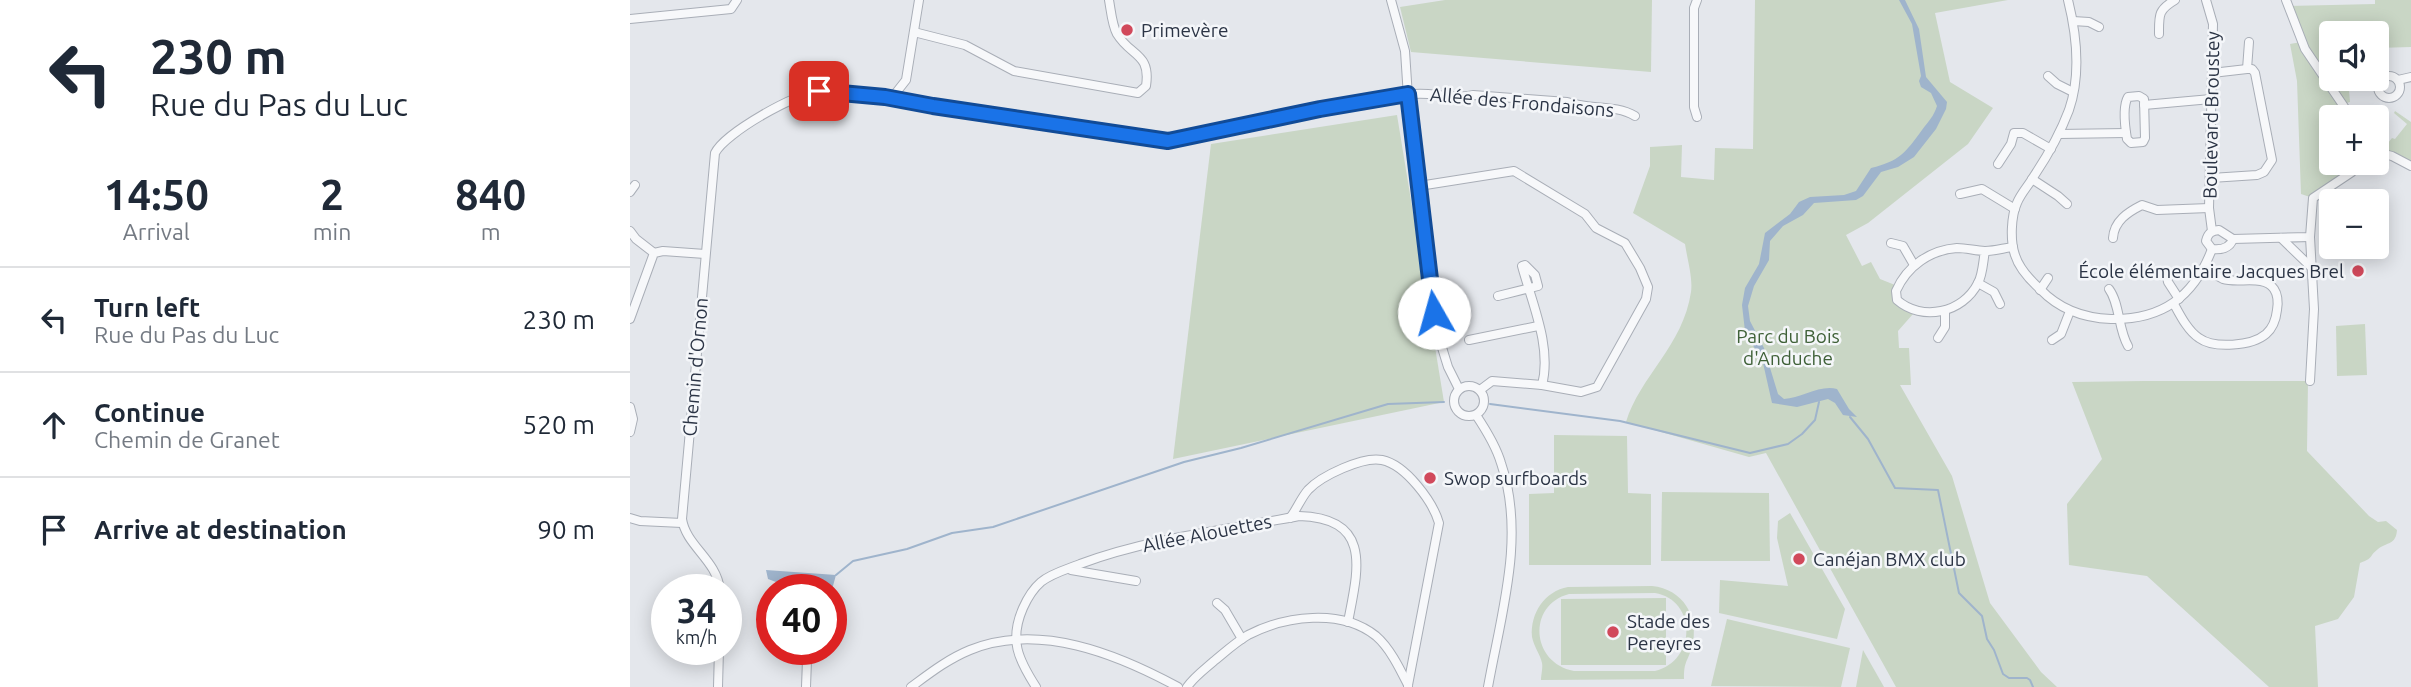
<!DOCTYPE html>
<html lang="en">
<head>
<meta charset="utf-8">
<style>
  :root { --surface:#fff; --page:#f6f6f7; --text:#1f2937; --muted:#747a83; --line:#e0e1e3 }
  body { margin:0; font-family:Ubuntu,sans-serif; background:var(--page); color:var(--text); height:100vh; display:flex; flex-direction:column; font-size:26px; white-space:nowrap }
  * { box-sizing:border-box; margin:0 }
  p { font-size:23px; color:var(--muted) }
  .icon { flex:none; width:38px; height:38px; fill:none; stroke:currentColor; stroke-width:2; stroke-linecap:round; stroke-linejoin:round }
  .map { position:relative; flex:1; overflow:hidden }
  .side { display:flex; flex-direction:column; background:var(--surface); width:630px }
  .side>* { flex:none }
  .top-card { background:#fff; color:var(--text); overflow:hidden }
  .tools { position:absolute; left:1689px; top:21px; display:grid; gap:14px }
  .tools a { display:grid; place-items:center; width:70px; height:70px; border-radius:7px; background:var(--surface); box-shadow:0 4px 18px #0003; font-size:35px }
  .speed { position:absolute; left:21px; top:574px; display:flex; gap:14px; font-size:35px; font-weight:700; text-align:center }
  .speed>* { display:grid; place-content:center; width:91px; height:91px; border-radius:50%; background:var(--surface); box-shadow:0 4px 18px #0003; line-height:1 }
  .speed small { font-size:18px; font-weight:400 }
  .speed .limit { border:10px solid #d22; background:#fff; color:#111 }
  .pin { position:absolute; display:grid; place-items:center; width:60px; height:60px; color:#fff; margin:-30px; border-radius:14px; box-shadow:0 4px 10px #0006 }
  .me { position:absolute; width:77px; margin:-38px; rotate:353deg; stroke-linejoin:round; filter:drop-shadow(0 0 5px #0008) }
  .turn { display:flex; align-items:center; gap:24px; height:147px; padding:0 35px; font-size:32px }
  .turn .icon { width:91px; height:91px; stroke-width:2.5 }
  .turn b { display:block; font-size:49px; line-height:60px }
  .eta { display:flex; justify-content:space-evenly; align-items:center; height:119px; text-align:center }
  .eta b { font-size:42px; font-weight:700; line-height:49px }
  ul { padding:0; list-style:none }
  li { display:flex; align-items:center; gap:21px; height:105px; padding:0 35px; border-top:2px solid var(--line) }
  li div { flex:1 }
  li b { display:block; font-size:26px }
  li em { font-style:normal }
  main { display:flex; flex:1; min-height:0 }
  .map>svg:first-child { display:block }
</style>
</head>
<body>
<main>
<section class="side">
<div class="top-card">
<div class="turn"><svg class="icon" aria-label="left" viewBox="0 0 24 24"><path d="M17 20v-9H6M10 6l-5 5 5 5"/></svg><div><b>230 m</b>Rue du Pas du Luc</div></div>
</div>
<div class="eta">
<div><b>14:50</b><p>Arrival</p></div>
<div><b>2</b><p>min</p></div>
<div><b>840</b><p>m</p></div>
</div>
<ul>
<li><svg class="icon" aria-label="left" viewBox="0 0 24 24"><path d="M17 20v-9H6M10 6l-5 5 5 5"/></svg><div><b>Turn left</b><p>Rue du Pas du Luc</p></div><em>230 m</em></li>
<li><svg class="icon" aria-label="ahead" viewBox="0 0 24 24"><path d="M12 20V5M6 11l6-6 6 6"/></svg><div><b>Continue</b><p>Chemin de Granet</p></div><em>520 m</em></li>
<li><svg class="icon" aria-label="arrive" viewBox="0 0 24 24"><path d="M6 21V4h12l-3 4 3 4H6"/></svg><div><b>Arrive at destination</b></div><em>90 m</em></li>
</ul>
</section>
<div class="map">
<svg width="1781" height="687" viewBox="0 0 1781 687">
  <rect width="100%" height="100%" fill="#e4e7ec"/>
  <g fill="#c9d6c5" fill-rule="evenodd">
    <path d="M815,0H1022L1021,72L781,52L770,7Z"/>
    <path d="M1125,0H1378L1305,13L1320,82L1363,108L1338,144L1238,223L1216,235L1232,266L1241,262L1250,279L1265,285L1266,296L1283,309V314L1268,331L1269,348H1279L1281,385H1270L1322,476L1360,603L1411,672L1427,687H1266L1136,453L1119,457L996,422C1010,376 1053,346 1061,292C1063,278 1057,258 1055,244L1003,213L1020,166V147L1052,145L1051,177L1084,180L1085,148L1123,149Z"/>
    <path d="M1745,0H1781V47L1747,48L1746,33H1701V79H1718L1720,102L1714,104L1721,117H1701V163H1728L1683,198L1671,194L1667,81L1660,44L1671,42L1658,6L1745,4Z"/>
    <path d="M1765,111L1781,122V166L1750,153L1762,138L1765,139L1777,124L1764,113Z"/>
    <path d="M767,115L814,402L543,459L581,144Z"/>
    <path d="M1735,324L1737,375L1707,376L1706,326Z"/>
    <path d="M1514,381H1678L1677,451L1739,516L1748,522L1756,521L1767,530C1766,545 1757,542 1748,549C1738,557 1744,558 1730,563L1724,597L1708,619L1685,626L1688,687H1639L1517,576L1439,565L1437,504L1472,459L1442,382Z"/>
    <path d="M924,435L997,436L998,493L1021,494V565H899V494L924,493Z"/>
    <path d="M1032,492L1139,493L1140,561H1031Z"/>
    <path d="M1160,513L1215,609L1207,639L1089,613L1090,580L1158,586L1147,538L1148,521Z"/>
    <path d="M1022,586C1053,589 1070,617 1062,647C1057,663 1054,661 1054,679L911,680C911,675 913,668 912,663C910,654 904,647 902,637C900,613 915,591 938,587ZM1025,593C1067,600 1067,661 1025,671H944C901,663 897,605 939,594Z"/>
    <path d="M1036,598V665H931V599Z"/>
    <path d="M1097,619L1220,648L1211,687L1081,686Z"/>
    <path d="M1233,650L1254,687H1226Z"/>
  </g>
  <g fill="#9fb4cc">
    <path d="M1269,0H1275L1289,29L1296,77L1317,102L1316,109L1306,129L1284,157L1268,167L1251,172L1233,196L1226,200L1184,203L1173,215L1153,226L1140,241L1139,260L1124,286L1118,306L1120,321L1134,348L1148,394L1154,399C1171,398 1191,384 1207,389L1219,409L1227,417L1213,415L1205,403L1198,399L1167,407L1142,403L1133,363L1115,331L1112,305L1115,288L1129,264L1135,233L1160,214L1169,202L1180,197L1214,195L1226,191L1241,168C1270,161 1275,153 1292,130C1298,122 1304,116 1307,106L1301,93L1291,87L1289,81L1291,76L1282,24Z"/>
    <path d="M136,570L206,575L201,593V590H167L138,579Z"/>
  </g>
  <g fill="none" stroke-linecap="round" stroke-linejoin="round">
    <g stroke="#9fb4cc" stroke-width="2">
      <path d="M860,404L990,421L1120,453L1158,444L1172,434L1185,420L1189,402"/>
      <path d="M1220,417L1238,439L1265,488L1308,490L1329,593L1352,616L1357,639L1364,650L1373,674L1379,678H1397L1400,680L1403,687"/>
      <path d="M206,575L223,561L277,549L322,533L363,527L554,462L611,448L758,404L814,402"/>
    </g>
    <defs>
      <g id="minor">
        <path d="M761,0L775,51L778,97L806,328L818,367L829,389"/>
        <path d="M1067,0L1064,8V107L1067,117"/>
        <path d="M1438,0C1447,36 1451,75 1439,110C1430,134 1418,155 1404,176C1399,185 1391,193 1387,203C1381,216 1380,241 1385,255C1389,268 1400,280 1410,289C1429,309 1453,318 1481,319C1532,320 1564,297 1582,249"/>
        <path d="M1576,0L1583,24L1579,208L1582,231"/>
        <path d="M1656,0L1675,49L1721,117"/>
        <path d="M0,19L101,9L107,0"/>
        <path d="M1443,21L1459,22L1469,27"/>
        <path d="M284,32L335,45L384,71L508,93L516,86C521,53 501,57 487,34C482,25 481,11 479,0"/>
        <path d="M1529,34C1529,15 1528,10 1545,0"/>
        <path d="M1617,69L1619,42"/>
        <path d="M1418,76L1427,84L1443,92"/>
        <circle cx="1759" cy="87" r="11"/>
        <path d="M1768,80L1781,77"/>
        <path d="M1509,96L1514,99L1515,138L1513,142L1501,143L1497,139C1495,127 1492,107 1498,97Z"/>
        <path d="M255,97L284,103L538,141L690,109L771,97C794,88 819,101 843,95L937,102C958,110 985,104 1005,116"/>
        <path d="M1514,105L1581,99"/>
        <path d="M1429,134L1496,133"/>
        <path d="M1746,139L1751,149L1746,158"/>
        <path d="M1750,153L1762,156L1781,166"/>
        <path d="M1368,164L1381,144L1384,133H1393L1421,149"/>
        <path d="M1581,178L1627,175L1634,172L1642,160L1625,73L1622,69H1617L1582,73"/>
        <path d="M1402,179L1428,196L1437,204"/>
        <path d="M789,186L884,171L955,214L966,228L995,243L1010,268L1018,287L1016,299L967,387L951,392L912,385L862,381L850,390"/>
        <path d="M0,192L5,185"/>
        <path d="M1330,194L1352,189L1385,209"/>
        <path d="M1589,230L1603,239C1600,248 1591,250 1582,249L1576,241C1578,233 1581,231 1589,230Z"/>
        <path d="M0,231L6,239L24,253"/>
        <path d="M1483,238C1484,221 1498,212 1512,205L1527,210L1579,208"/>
        <path d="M1651,238L1682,268"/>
        <path d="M1603,239L1680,237L1683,198L1722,172L1728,163"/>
        <path d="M1261,243L1273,246L1284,265"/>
        <path d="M1355,251C1353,261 1353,274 1348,283C1333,313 1292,322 1267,300L1266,291C1277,266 1300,250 1327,248C1337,248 1346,251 1355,251C1365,251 1374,248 1383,247"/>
        <path d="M1536,273L1538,282L1549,299"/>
        <path d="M1348,283L1364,292L1370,304"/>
        <path d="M1479,289C1490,304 1488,329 1498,346"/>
        <path d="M1410,290L1418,278"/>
        <path d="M868,296L908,286L905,275L895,265L892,266C902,303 922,347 912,385"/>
        <path d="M1544,304C1550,315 1558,331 1569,338C1584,349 1622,346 1636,334C1643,328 1646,319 1647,310C1648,304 1648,295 1644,289C1634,274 1608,284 1593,279C1586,276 1581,271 1576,266"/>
        <path d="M0,319L24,253L33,251L75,254"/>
        <path d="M1308,338L1315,327V311"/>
        <path d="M839,340L908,326"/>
        <path d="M1422,340L1431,334L1440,311"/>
        <path d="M1680,381L1684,309L1680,237"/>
        <circle cx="839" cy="401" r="15"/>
        <path d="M0,407L3,419L0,432"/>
        <path d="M846,415C856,430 866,446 871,463C896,536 871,614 858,687"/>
        <path d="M0,518L10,521L52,523"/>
        <path d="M660,518C667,509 671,498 678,490C691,476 733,456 752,460C776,465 803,502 809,523L778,685"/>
        <path d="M441,570L506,581"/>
        <path d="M90,590C87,560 56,546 52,519L85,153C95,133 167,92 190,91C215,89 240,101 265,94L276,80L289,0"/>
        <path d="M587,603L595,610L612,639"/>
        <path d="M88,687L89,649"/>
        <path d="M176,687L177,660L181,654"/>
        <path d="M281,687C300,673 318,659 340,650C409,622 487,654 548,687"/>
        <path d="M406,687C388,659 379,640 393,608C397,599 404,588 411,582C422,573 438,569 450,564C520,538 596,530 669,516C743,518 728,570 718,622"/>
        <path d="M557,687C564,677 575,669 584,661C595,652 606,642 618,635C655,616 711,608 746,636C760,648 770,669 778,685"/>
      </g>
    </defs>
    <use href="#minor" stroke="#a9aeb7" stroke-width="10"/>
    <use href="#minor" stroke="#f7f8fa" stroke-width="8"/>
  </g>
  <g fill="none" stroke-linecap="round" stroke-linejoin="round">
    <defs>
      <path id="route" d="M189,91L255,97L303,106L538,141L690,109L778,94L804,313"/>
    </defs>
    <use href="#route" stroke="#114b97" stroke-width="18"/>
    <use href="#route" stroke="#1a73e8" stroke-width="12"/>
  </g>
  <g fill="#d1495b" stroke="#f4f6f9" stroke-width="2.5">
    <circle cx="497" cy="30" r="7"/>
    <circle cx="1728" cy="271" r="7"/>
    <circle cx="800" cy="478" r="7"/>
    <circle cx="1169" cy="559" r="7"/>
    <circle cx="983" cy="632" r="7"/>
  </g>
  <g text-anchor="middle" stroke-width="5" stroke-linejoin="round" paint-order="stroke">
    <g font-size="19" fill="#2b3445" stroke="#f4f6f9" text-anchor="start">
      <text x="511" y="37">Primevère</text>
      <text x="1714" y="278" text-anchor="end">École élémentaire Jacques Brel</text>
      <text x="814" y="485">Swop surfboards</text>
      <text x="1183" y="566">Canéjan BMX club</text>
      <text x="997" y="628">Stade des<tspan x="997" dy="22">Pereyres</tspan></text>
    </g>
    <g font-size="19" fill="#2b3445" stroke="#f4f6f9">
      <text transform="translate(892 102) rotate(5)" y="7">Allée des Frondaisons</text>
      <text transform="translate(1581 115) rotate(-89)" y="7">Boulevard Broustey</text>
      <text transform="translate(65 367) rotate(-85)" y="7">Chemin d'Ornon</text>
      <text transform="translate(577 533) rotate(-11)" y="7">Allée Alouettes</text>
    </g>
    <g font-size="19" fill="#3f6138" stroke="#f4f6f9">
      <text x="1158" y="343">Parc du Bois<tspan x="1158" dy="22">d'Anduche</tspan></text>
    </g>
  </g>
</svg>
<div class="tools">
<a><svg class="icon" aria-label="sound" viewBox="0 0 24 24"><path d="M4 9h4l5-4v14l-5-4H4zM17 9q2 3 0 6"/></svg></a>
<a>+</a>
<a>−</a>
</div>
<div class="speed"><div>34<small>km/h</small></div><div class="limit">40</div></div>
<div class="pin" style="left:189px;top:91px;background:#d93025"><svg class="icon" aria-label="arrive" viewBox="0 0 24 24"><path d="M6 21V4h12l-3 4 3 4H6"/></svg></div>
<svg class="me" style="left:804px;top:313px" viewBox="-20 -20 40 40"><circle r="19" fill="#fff"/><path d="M0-13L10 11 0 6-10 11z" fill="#1a73e8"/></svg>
</div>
</main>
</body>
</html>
